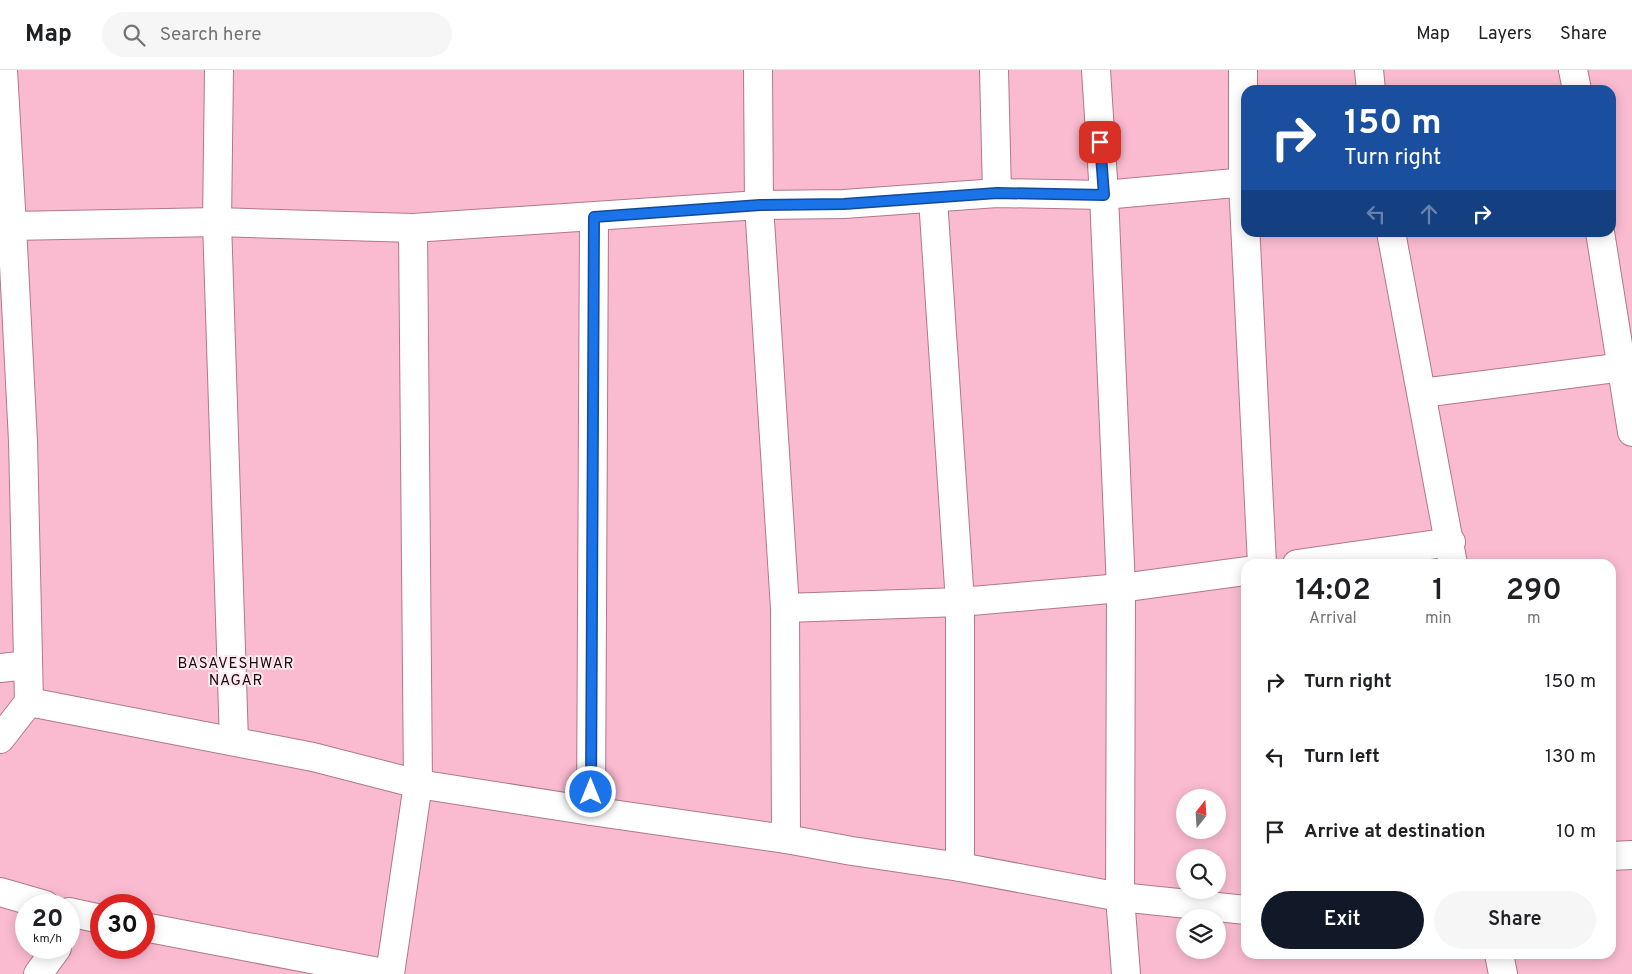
<!DOCTYPE html>
<html lang="en">
<head>
<meta charset="utf-8">
<style>
  :root { --surface:#fff; --page:#f6f6f6; --text:#202124; --muted:#757577; --line:#e0e0e0; --accent:#111827 }
  body { margin:0; font-family:Overpass,sans-serif; background:var(--page); color:var(--text); height:100vh; display:flex; flex-direction:column; font-size:19px; white-space:nowrap }
  * { box-sizing:border-box; margin:0 }
  p { font-size:16px; color:var(--muted) }
  .icon { flex:none; width:28px; height:28px; fill:none; stroke:currentColor; stroke-width:2; stroke-linecap:round; stroke-linejoin:round }
  .map { position:relative; flex:1; overflow:hidden }
  .side { position:absolute; left:1241px; top:489px; width:375px; height:400px; display:flex; flex-direction:column; background:var(--surface); border-radius:15px; box-shadow:0 2px 12px #0003 }
  .side>* { flex:none }
  .guide { position:absolute; left:1241px; top:15px; width:375px; height:152px; border-radius:15px; box-shadow:0 2px 12px #0003; background:#1a4fa0; color:#fff; overflow:hidden }
  .needle { width:32px; rotate:17deg }
  .fabs { position:absolute; left:1176px; top:719px; display:grid; gap:10px }
  .fabs a { display:grid; place-items:center; width:50px; height:50px; border-radius:50%; background:var(--surface); box-shadow:0 2px 12px #0003; font-size:25px }
  .speed { position:absolute; left:15px; top:824px; display:flex; gap:10px; font-size:25px; font-weight:700; text-align:center }
  .speed>* { display:grid; place-content:center; width:65px; height:65px; border-radius:50%; background:var(--surface); box-shadow:0 2px 12px #0003; line-height:1 }
  .speed small { font-size:12px; font-weight:400 }
  .speed .limit { border:8px solid #d22; background:#fff; color:#111 }
  .pin { position:absolute; display:grid; place-items:center; width:42px; height:42px; color:#fff; margin:-21px; border-radius:10px; box-shadow:0 2px 8px #0006 }
  .me { position:absolute; width:55px; margin:-28px; rotate:0deg; stroke-linejoin:round; filter:drop-shadow(0 0 4px #0008) }
  .turn { display:flex; align-items:center; gap:18px; height:105px; padding:0 20px; font-size:22px }
  .turn .icon { width:65px; height:65px; stroke-width:2.5 }
  .turn b { display:block; font-size:35px; line-height:42px }
  .lanes { display:flex; align-items:center; height:48px; padding:0 20px; background:#0003; justify-content:center; gap:25px; direction:ltr }
  .lanes .off { opacity:.35 }
  .eta { display:flex; justify-content:space-evenly; align-items:center; height:85px; text-align:center }
  .eta b { font-size:30px; font-weight:600; line-height:35px }
  .button { display:flex; gap:10px; margin-top:auto; padding:10px 20px }
  .button a { flex:1; height:58px; border-radius:30px; background:var(--accent); color:#fff; font-size:20px; font-weight:600; line-height:58px; text-align:center }
  .button a+a { background:var(--page); color:var(--text) }
  ul { padding:0; list-style:none }
  li { display:flex; align-items:center; gap:15px; height:75px; padding:0 20px }
  li div { flex:1 }
  li b { display:block; font-size:19px }
  li em { font-style:normal }
  header { display:flex; align-items:center; gap:30px; box-sizing:border-box; height:70px; padding:0 25px; background:var(--surface); border-bottom:1px solid var(--line) }
  header strong { font-size:24px }
  nav { display:flex; gap:28px; margin-inline-start:auto; font-size:18px }
  .search { width:350px; height:45px; background:var(--page); display:flex; align-items:center; gap:12px; box-sizing:border-box; padding:0 18px; border-radius:28px; color:var(--muted); font-size:19px }
  .map>svg:first-child { display:block }
</style>
</head>
<body>
<header>
<strong>Map</strong>
<div class="search"><svg class="icon" aria-label="search" viewBox="0 0 24 24"><circle cx="10" cy="10" r="6"/><path d="M15 15l6 6"/></svg>Search here</div>
<nav><a>Map</a><a>Layers</a><a>Share</a></nav>
</header>
<div class="map">
<svg width="1632" height="904" viewBox="0 0 1632 904">
  <rect width="100%" height="100%" fill="#fabbd0"/>
  <g fill="none" stroke-linecap="round" stroke-linejoin="round">
    <defs>
      <g id="minor">
        <path d="M3,0L12,156"/>
        <path d="M219,0L217,152L234,671"/>
        <path d="M758,0L759,135L785,538L786,769"/>
        <path d="M994,0L997,123"/>
        <path d="M1096,0L1104,125L1121,518L1120,827L1126,904"/>
        <path d="M1243,0V113L1262,494"/>
        <path d="M1369,0L1371,20"/>
        <path d="M1573,0L1577,20"/>
        <path d="M933,129L960,532V797"/>
        <path d="M1391,162L1453,494"/>
        <path d="M1600,162L1632,362"/>
        <path d="M1422,323L1632,296"/>
        <path d="M1297,494L1451,472"/>
        <path d="M785,538L960,532L1121,518L1246,501"/>
        <path d="M0,598L28,595"/>
        <path d="M29,632L313,687L418,714L591,741L786,769L852,781L960,797L1120,827L1246,840"/>
        <path d="M0,669L29,632L23,371L12,156L217,152L413,158L759,135L844,134L997,123L1104,125L1246,112"/>
        <path d="M591,741L594,147"/>
        <path d="M1611,786L1632,785"/>
        <path d="M0,822L45,835"/>
        <path d="M69,842L101,849"/>
        <path d="M144,857L389,904"/>
        <path d="M1499,884L1503,904"/>
        <path d="M38,904L57,878"/>
        <path d="M390,904L418,714L413,158"/>
      </g>
    </defs>
    <use href="#minor" stroke="#b1778b" stroke-width="30"/>
    <use href="#minor" stroke="#fff" stroke-width="28"/>
  </g>
  <g fill="none" stroke-linecap="round" stroke-linejoin="round">
    <defs>
      <path id="route" d="M591,722L594,147L760,135L844,134L997,123L1104,125L1100,72"/>
    </defs>
    <use href="#route" stroke="#114b97" stroke-width="12"/>
    <use href="#route" stroke="#1a73e8" stroke-width="9"/>
  </g>
  <g text-anchor="middle" stroke-width="4" stroke-linejoin="round" paint-order="stroke">
    <g font-size="15" letter-spacing="1" fill="#1c0810" stroke="#feeaf0">
      <text x="236" y="598">BASAVESHWAR<tspan x="236" dy="17">NAGAR</tspan></text>
    </g>
  </g>
</svg>
<div class="fabs">
<a><svg class="needle" viewBox="-14 -14 28 28"><path d="M0-13l5 13h-10z" fill="#e53935"/><path d="M0 13l5-13h-10z" fill="#757577"/></svg></a>
<a><svg class="icon" aria-label="search" viewBox="0 0 24 24"><circle cx="10" cy="10" r="6"/><path d="M15 15l6 6"/></svg></a>
<a><svg class="icon" aria-label="layers" viewBox="0 0 24 24"><path d="M12 4l9 5-9 5-9-5zM3 14l9 5 9-5"/></svg></a>
</div>
<div class="speed"><div>20<small>km/h</small></div><div class="limit">30</div></div>
<div class="pin" style="left:1100px;top:72px;background:#d93025"><svg class="icon" aria-label="arrive" viewBox="0 0 24 24"><path d="M6 21V4h12l-3 4 3 4H6"/></svg></div>
<svg class="me" style="left:591px;top:722px" viewBox="-20 -20 40 40"><circle r="17" fill="#1a73e8" stroke="#fff" stroke-width="3"/><path d="M0-11L8 9 0 5-8 9z" fill="#fff"/></svg>
<div class="guide">
<div class="turn"><svg class="icon" aria-label="right" viewBox="0 0 24 24"><path d="M7 20v-9h11M14 6l5 5-5 5"/></svg><div><b>150 m</b>Turn right</div></div>
<div class="lanes"><svg class="icon off" aria-label="left" viewBox="0 0 24 24"><path d="M17 20v-9H6M10 6l-5 5 5 5"/></svg><svg class="icon off" aria-label="ahead" viewBox="0 0 24 24"><path d="M12 20V5M6 11l6-6 6 6"/></svg><svg class="icon" aria-label="right" viewBox="0 0 24 24"><path d="M7 20v-9h11M14 6l5 5-5 5"/></svg></div>
</div>
<section class="side">
<div class="eta">
<div><b>14:02</b><p>Arrival</p></div>
<div><b>1</b><p>min</p></div>
<div><b>290</b><p>m</p></div>
</div>
<ul>
<li><svg class="icon" aria-label="right" viewBox="0 0 24 24"><path d="M7 20v-9h11M14 6l5 5-5 5"/></svg><div><b>Turn right</b></div><em>150 m</em></li>
<li><svg class="icon" aria-label="left" viewBox="0 0 24 24"><path d="M17 20v-9H6M10 6l-5 5 5 5"/></svg><div><b>Turn left</b></div><em>130 m</em></li>
<li><svg class="icon" aria-label="arrive" viewBox="0 0 24 24"><path d="M6 21V4h12l-3 4 3 4H6"/></svg><div><b>Arrive at destination</b></div><em>10 m</em></li>
</ul>
<div class="button"><a>Exit</a><a>Share</a></div>
</section>
</div>
</body>
</html>
